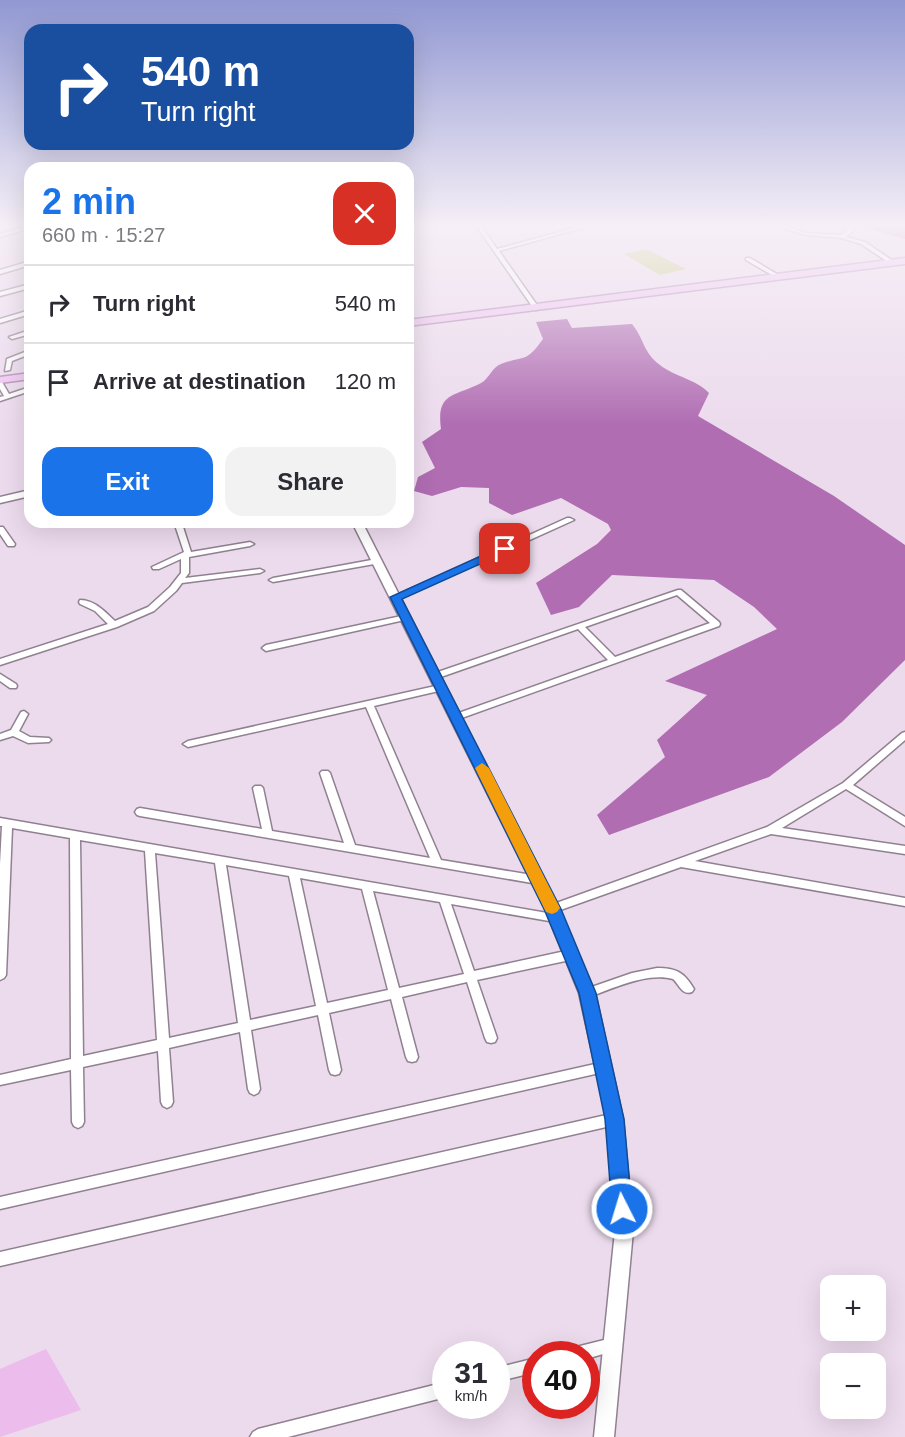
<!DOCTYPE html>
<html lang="en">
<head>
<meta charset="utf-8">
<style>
  :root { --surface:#fff; --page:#f2f2f3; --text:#2b2b33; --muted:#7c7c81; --line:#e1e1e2; --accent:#1a73e8 }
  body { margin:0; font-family:Helvetica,sans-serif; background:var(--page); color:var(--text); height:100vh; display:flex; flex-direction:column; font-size:22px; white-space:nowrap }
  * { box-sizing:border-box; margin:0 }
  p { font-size:20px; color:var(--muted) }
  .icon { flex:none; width:33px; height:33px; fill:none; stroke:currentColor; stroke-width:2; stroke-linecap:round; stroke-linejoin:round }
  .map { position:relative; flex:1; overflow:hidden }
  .details { position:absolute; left:24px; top:162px; width:390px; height:366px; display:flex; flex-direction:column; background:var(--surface); border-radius:18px; box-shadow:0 6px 24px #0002 }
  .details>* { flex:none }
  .guide { position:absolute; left:24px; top:24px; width:390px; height:126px; border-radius:18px; box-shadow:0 6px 24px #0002; background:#1a4fa0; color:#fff; overflow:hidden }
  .fabs { position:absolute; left:820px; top:1275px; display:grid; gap:12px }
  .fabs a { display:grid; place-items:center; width:66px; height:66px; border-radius:12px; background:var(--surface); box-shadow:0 6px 24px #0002; font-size:30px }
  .speed { position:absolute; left:432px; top:1341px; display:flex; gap:12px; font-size:30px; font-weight:700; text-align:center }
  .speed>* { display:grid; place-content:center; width:78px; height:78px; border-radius:50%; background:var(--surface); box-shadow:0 6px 24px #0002; line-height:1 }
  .speed small { font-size:15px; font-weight:400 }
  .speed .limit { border:9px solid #d22; background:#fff; color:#111 }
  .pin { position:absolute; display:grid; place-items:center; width:51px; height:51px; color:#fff; margin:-26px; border-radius:12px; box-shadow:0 3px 9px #0006 }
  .me { position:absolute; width:66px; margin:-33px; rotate:355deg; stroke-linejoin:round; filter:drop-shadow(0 0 4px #0008) }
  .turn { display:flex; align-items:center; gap:21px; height:126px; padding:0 18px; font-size:27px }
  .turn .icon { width:78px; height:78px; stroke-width:2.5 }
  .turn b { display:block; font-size:42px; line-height:51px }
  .round { display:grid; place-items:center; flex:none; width:63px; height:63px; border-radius:18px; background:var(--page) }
  .headline { display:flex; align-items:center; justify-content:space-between; height:102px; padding:0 18px }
  h1 { font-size:36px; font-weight:700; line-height:45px; color:var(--accent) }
  .button { display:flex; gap:12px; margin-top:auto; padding:12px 18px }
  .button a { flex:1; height:69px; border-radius:18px; background:var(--accent); color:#fff; font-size:24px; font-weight:700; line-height:69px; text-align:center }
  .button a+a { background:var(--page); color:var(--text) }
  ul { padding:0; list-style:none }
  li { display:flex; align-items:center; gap:18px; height:78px; padding:0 18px; border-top:2px solid var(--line) }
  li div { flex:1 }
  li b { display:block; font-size:22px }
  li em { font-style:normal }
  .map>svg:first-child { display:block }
</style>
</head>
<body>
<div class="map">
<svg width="905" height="1437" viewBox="0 0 905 1437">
  <rect width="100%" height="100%" fill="#ecdbed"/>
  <path fill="#ebbcec" d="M46,1349L81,1410L0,1437V1369Z"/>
  <g fill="#b06db2">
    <path d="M853,224H905V239Z"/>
    <path d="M567,319L572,328L632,324C645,340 642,351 660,365C675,377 696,379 709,393L698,416L834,496L905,545V660L842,722L769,777L609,835L597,815L665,757L657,740L707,695L665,681L777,629L754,607L714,580L612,575L579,607L551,615L536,583L597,544L611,530L608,524L561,498L512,515L489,503V488L461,487L432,496L414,491L418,477L435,468L422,442L441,429C436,392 454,397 481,383C489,379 492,367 501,364C525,355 525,364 543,339L536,322Z"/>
  </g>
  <path fill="#c0cc69" d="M646,249L686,269L660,275L624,254Z"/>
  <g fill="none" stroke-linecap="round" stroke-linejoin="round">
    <defs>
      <g id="minor">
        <path d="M475,224H480L497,249L589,224H597L499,251L539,308L536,310L534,309Z"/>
        <path d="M770,224H778L806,233L841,235L849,229L837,224H844L855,229L846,237L865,242L896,263L891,264L861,244L842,238L806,235Z"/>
        <path d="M25,227L27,228V229L0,237V234Z"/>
        <path d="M746,258H750L782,277L777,278L746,260Z"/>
        <path d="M30,261V265L0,274V270Z"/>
        <path d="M30,284V288L0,296V292Z"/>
        <path d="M30,310V314L0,323V319Z"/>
        <path d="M30,330V334L12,339L9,337Z"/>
        <path d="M30,350V354L12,361L10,370L5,371L7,359Z"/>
        <path d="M0,381L2,382L9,394L30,387V391L0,401V397L4,396L0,389Z"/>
        <path d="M567,518H570L574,520L399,599H393L392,597Z"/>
        <path d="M174,522H204L200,524L183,527L191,552L250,542L254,544L250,546L189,557V573L185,578L260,569L264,571L260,573L182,583L176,591L154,611L117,627L0,665V659L108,624L95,611L80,604L79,602L80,600C95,600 105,612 115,621L148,607L170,587L181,573V559L159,569H153L152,567L184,552Z"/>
        <path d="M0,527H3L15,544L14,546H8L0,534Z"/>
        <path d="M377,559L381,561L380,563L273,582L269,580L273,578Z"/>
        <path d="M678,590H681L719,622L720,624L719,626L456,720L452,717L453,715L608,660L578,629L438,678H432L431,676L432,674ZM677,595L710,623L615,657L585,627Z"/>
        <path d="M406,615H409L410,617L409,619L266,651L262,648L266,645Z"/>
        <path d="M0,674L16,684L17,686L16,688H10L0,681Z"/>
        <path d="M440,685L443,686L444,688L443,690L374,706L441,860L538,876L542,877L543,880L542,883L538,884L140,816L137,815L135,812L137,809L140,808L262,829L253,788L255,786H261L263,788L272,831L344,843L320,773L322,771H328L330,773L355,845L430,858L366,707L188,747L183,744L188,741Z"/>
        <path d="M24,711L28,714L19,731L30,737L49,738L51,740L49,742L28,743L13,736L0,740V734L11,730L21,712Z"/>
        <path d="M905,732V740L853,785L905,817V826L846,789L782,828L905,846V854L771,834L695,861L905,898V906L681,867L552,913L548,912L547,909L548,906L767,827L843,783L902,733Z"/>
        <path d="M0,818L559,915L560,918L559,921L555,922L451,904L474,971L570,950L574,952L576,955L574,958L570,960L477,980L497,1038L495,1042L491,1043L487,1042L485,1038L467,982L402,997L418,1057L416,1061L412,1062L408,1061L406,1057L391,999L329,1013L341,1070L339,1074L335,1075L331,1074L329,1070L318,1015L251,1030L260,1089L258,1093L254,1095L250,1093L248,1089L240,1032L169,1048L173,1102L171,1106L167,1108L163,1106L161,1102L158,1051L83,1067L84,1122L82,1126L78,1128L74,1126L72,1122L71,1070L0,1085V1075L71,1059L70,838L12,828L6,975L4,978L0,980V864L2,826H0ZM80,840L145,851L157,1040L83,1056ZM155,853L215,863L238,1023L169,1038ZM226,865L289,876L316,1006L250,1020ZM300,878L362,889L388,990L327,1003ZM373,891L440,902L464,974L399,988Z"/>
        <path d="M657,968C676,968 684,972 694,989L692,992C682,996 679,984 673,979C647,972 611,989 587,998L583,996L581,993L583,990L632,973Z"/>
        <path d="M604,1062L608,1063L610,1067L608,1071L604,1072L0,1209V1197Z"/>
        <path d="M615,1113L619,1115L621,1119L619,1123L615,1125L0,1266V1252Z"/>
        <path d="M612,1338L617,1340L619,1345L617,1350L586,1359V1354H569L571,1349L576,1347Z"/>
        <path d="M536,1358V1372L496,1382V1368Z"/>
        <path d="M446,1382V1397L288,1437H250L253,1432L258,1429Z"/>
      </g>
      <g id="tertiary">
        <path d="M30,490V496L0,503V497Z"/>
        <path d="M352,522H362L559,909L595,993L623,1119L633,1231L614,1437H594L615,1231L607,1119L579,993L545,909Z"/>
      </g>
      <g id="trunk">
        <path d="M905,258V264L408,326V320Z"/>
        <path d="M30,373V379L0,383V377Z"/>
      </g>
    </defs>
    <use href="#minor" stroke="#908191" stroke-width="3"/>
    <use href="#tertiary" stroke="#908191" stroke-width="3"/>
    <use href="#trunk" stroke="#af8ab0" stroke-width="3"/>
    <use href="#minor" fill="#fff" fill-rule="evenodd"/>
    <use href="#tertiary" fill="#fff" fill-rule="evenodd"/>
    <use href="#trunk" fill="#f0c4f2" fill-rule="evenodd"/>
  </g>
  <linearGradient id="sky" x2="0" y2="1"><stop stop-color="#9198d2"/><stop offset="0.53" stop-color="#f6eff7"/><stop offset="1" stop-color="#f6eff7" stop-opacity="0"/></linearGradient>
  <rect width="905" height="425" fill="url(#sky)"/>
  <path fill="#1a73e8" stroke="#114b97" stroke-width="1.5" d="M505,545L510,549L509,551L402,599L561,909L596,993L624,1119L632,1209L629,1216L622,1219L615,1216L612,1209L605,1119L579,993L544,909L390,597Z"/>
  <path fill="#f59e0b" d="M482,763L489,768L560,908L557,912L552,914L546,912L544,908L475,768Z"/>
</svg>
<div class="fabs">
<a>+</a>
<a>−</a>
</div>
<div class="speed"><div>31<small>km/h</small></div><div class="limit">40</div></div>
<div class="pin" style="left:505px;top:549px;background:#d93025"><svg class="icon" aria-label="arrive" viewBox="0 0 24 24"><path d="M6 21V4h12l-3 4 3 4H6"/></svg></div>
<svg class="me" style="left:622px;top:1209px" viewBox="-20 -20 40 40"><circle r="17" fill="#1a73e8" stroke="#fff" stroke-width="3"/><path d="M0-11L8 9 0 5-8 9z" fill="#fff"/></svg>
<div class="guide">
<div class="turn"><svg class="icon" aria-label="right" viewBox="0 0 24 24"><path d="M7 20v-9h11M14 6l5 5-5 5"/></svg><div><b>540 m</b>Turn right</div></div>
</div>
<section class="details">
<div class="headline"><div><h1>2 min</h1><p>660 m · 15:27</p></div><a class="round" style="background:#d93025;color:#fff"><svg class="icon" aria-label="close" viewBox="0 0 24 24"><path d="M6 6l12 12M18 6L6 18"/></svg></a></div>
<ul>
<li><svg class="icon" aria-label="right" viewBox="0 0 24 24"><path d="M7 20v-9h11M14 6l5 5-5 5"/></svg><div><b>Turn right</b></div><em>540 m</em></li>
<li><svg class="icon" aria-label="arrive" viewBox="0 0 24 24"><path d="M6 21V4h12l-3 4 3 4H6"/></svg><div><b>Arrive at destination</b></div><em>120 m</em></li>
</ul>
<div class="button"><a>Exit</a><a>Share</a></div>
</section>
</div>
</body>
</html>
